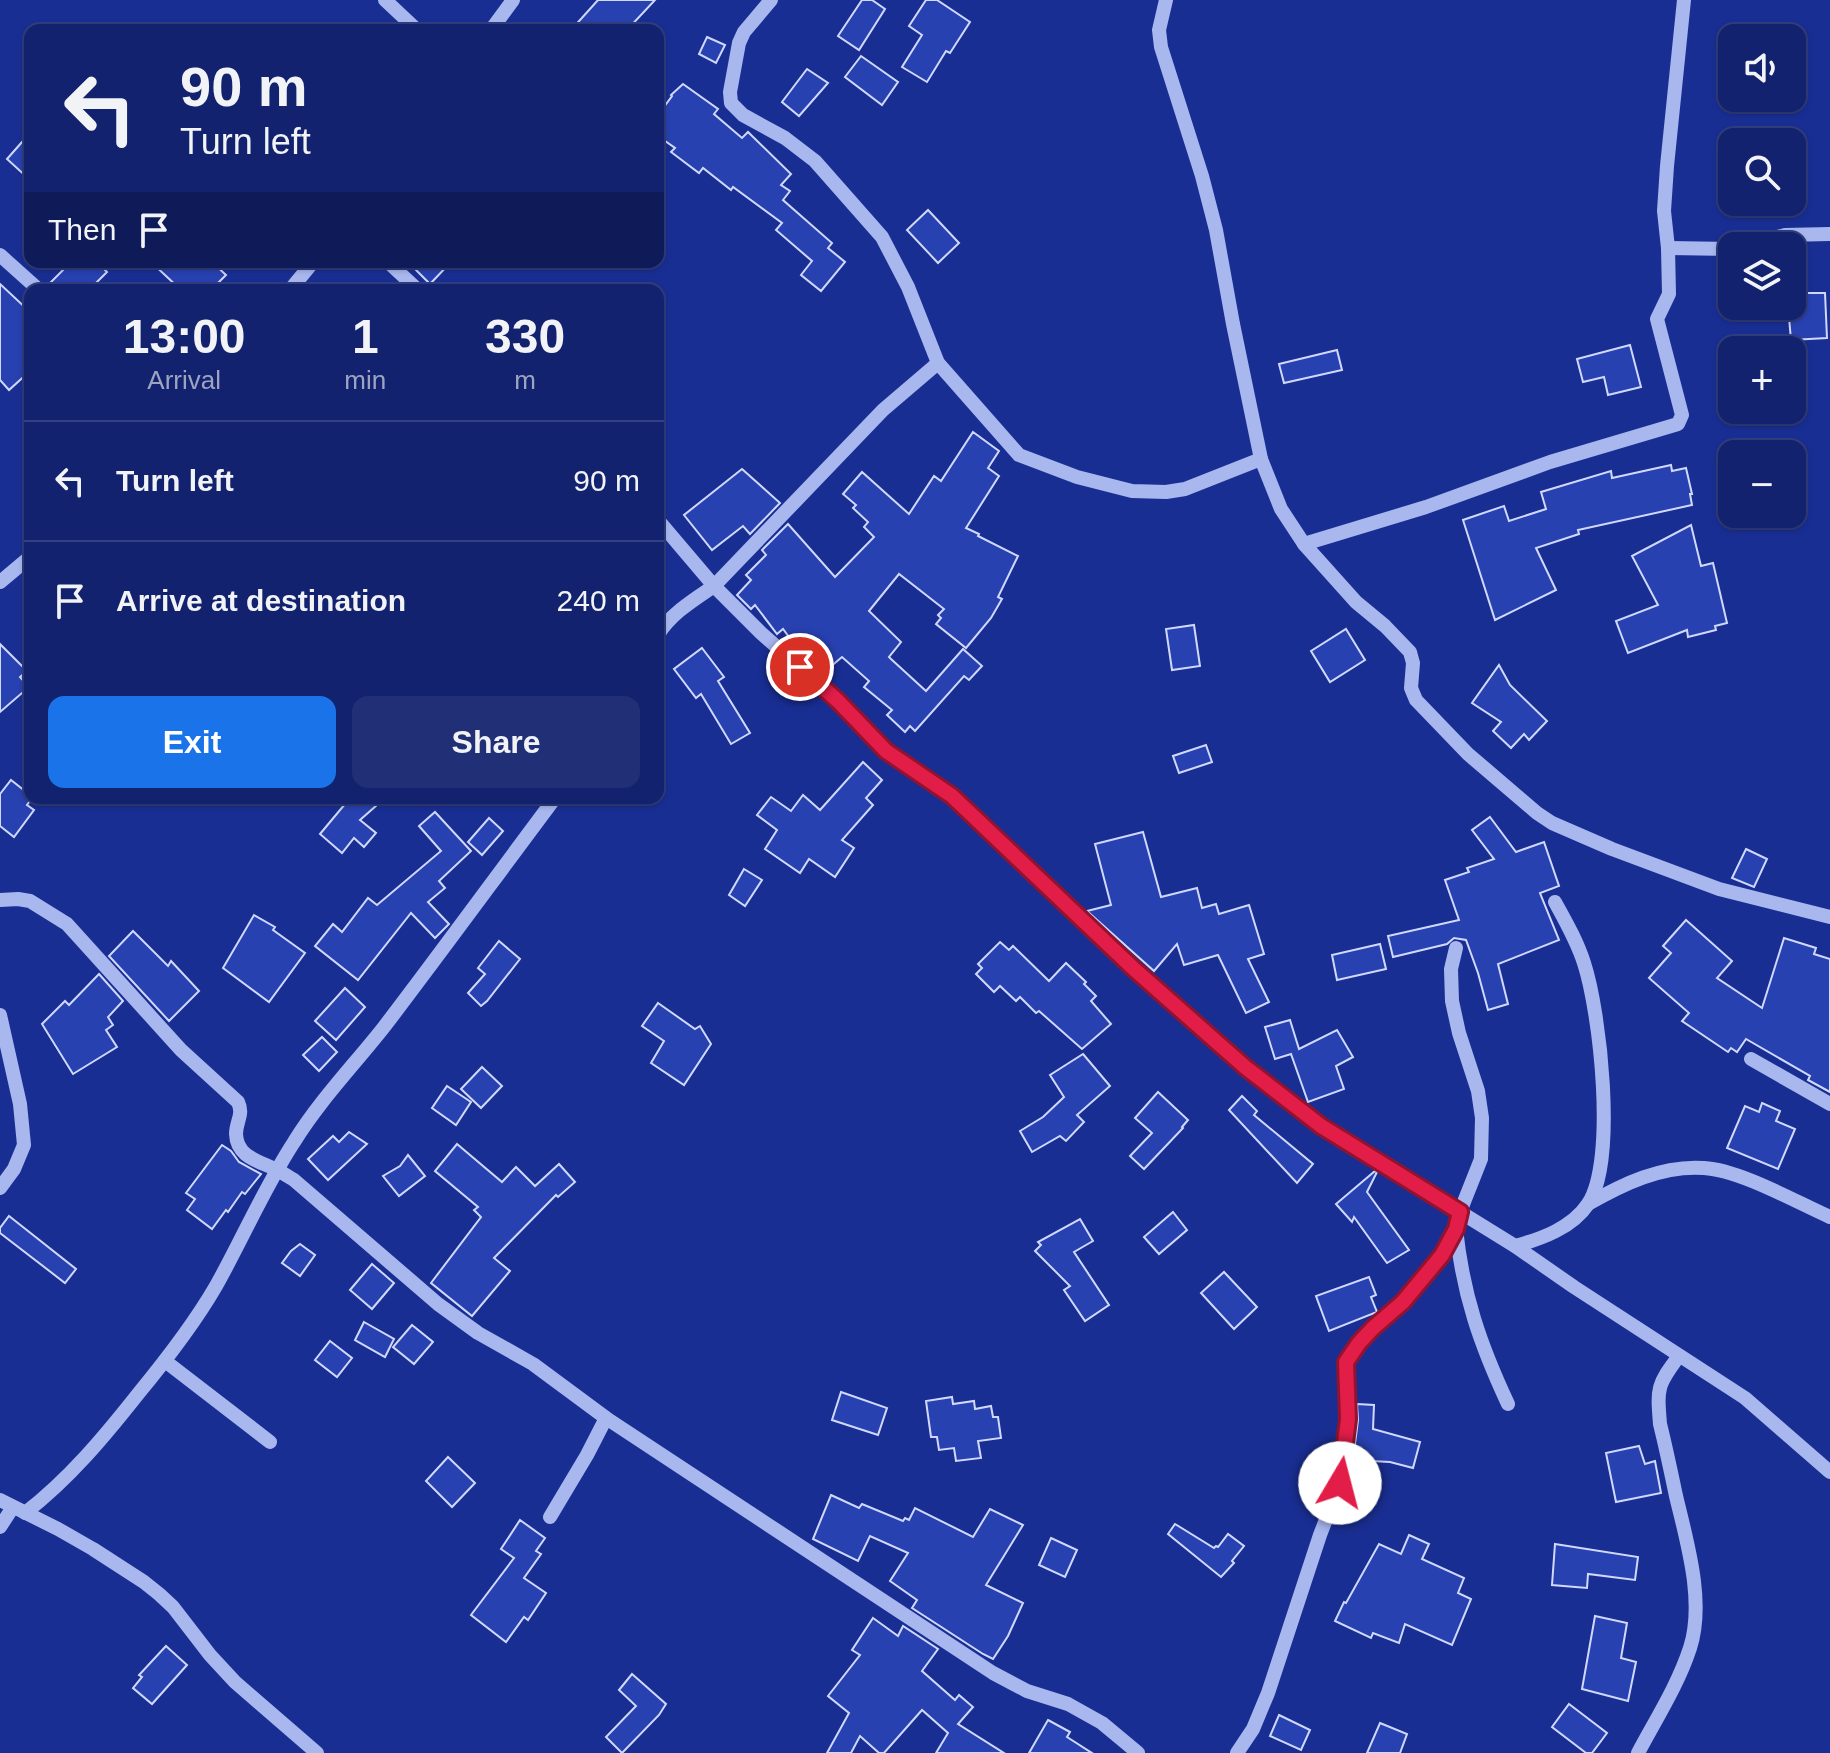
<!DOCTYPE html>
<html lang="en">
<head>
<meta charset="utf-8">
<style>
  :root { --surface:#13226e; --page:#202f76; --text:#f1f3f6; --muted:#9da4c2; --line:#323f81; --accent:#1a73e8 }
  body { margin:0; font-family:Helvetica,sans-serif; background:var(--page); color:var(--text); height:100vh; display:flex; flex-direction:column; font-size:30px; white-space:nowrap }
  * { box-sizing:border-box; margin:0 }
  p { font-size:26px; color:var(--muted) }
  .icon { flex:none; width:44px; height:44px; fill:none; stroke:currentColor; stroke-width:2; stroke-linecap:round; stroke-linejoin:round }
  .map { position:relative; flex:1; overflow:hidden }
  .drawer { position:absolute; left:24px; top:284px; width:640px; height:520px; display:flex; flex-direction:column; background:var(--surface); border-radius:16px; box-shadow:0 2px 6px #0004,0 0 0 2px var(--line) }
  .drawer>* { flex:none }
  .top-card { position:absolute; left:24px; top:24px; width:640px; height:244px; border-radius:16px; box-shadow:0 2px 6px #0004,0 0 0 2px var(--line); background:#13226e; color:var(--text); overflow:hidden }
  .controls { position:absolute; left:1718px; top:24px; display:grid; gap:16px }
  .controls a { display:grid; place-items:center; width:88px; height:88px; border-radius:16px; background:var(--surface); box-shadow:0 2px 6px #0004,0 0 0 2px var(--line); font-size:40px }
  .pin { position:absolute; display:grid; place-items:center; width:68px; height:68px; color:#fff; margin:-34px; border:4px solid #fff; border-radius:50%; box-shadow:0 2px 8px #0007 }
  .me { position:absolute; width:88px; margin:-44px; rotate:8deg; stroke-linejoin:round; filter:drop-shadow(0 0 6px #0008) }
  .turn { display:flex; align-items:center; gap:28px; height:168px; padding:0 24px; font-size:36px }
  .turn .icon { width:104px; height:104px; stroke-width:2.5 }
  .turn b { display:block; font-size:56px; line-height:68px }
  .then { display:flex; align-items:center; height:76px; padding:0 24px; background:#0003; gap:16px; font-size:30px }
  .eta { display:flex; justify-content:space-evenly; align-items:center; height:136px; text-align:center }
  .eta b { font-size:48px; font-weight:600; line-height:56px }
  .action { display:flex; gap:16px; margin-top:auto; padding:16px 24px }
  .action a { flex:1; height:92px; border-radius:16px; background:var(--accent); color:#fff; font-size:32px; font-weight:600; line-height:92px; text-align:center }
  .action a+a { background:var(--page); color:var(--text) }
  ul { padding:0; list-style:none }
  li { display:flex; align-items:center; gap:24px; height:120px; padding:0 24px; border-top:2px solid var(--line) }
  li div { flex:1 }
  li b { display:block; font-size:30px }
  li em { font-style:normal }
  .map>svg:first-child { display:block }
</style>
</head>
<body>
<div class="map">
<svg width="1830" height="1753" viewBox="0 0 1830 1753">
  <rect width="100%" height="100%" fill="#192e93"/>
  <g fill="#2841b1" stroke="#d0d8fb" stroke-width="2">
    <path d="M598,0H655L627,30H571Z"/>
    <path d="M862,0H872L885,9L859,50L838,36Z"/>
    <path d="M926,0H937L970,22L950,53L946,51L927,82L902,67L922,35L909,26Z"/>
    <path d="M707,37L725,45L716,63L699,54Z"/>
    <path d="M861,56L898,82L882,105L845,77Z"/>
    <path d="M807,69L828,83L799,116L782,102Z"/>
    <path d="M683,84L718,109L714,114L742,138L748,132L791,174L781,185L790,191L783,200L832,243L828,248L845,262L821,291L801,275L812,261L776,230L782,223L733,187L731,190L703,168L699,173L671,152L675,148L658,136V115L672,96L671,95Z"/>
    <path d="M30,133V180L7,159Z"/>
    <path d="M928,210L959,243L938,263L907,230Z"/>
    <path d="M71,262H97L107,272L89,290H49L48,285Z"/>
    <path d="M151,262H212L226,275L211,290H181Z"/>
    <path d="M408,262H451L430,284Z"/>
    <path d="M0,284L30,312V371L9,390L0,380Z"/>
    <path d="M1800,293H1825L1827,338L1791,340L1788,306L1800,304Z"/>
    <path d="M1630,345L1641,387L1608,395L1604,377L1583,382L1577,359Z"/>
    <path d="M1337,350L1342,370L1284,383L1279,364Z"/>
    <path d="M973,432L999,451L988,468L999,476L966,528L979,534L978,536L1018,556L998,597L1002,599L991,618L966,648L936,624L941,618L938,615L944,609L899,574L869,611L901,642L889,657L891,659L926,691L963,649L982,666L969,680L964,676L915,731L910,726L905,732L887,715L892,710L864,687L869,681L842,657L822,674L806,660L783,629L777,634L755,605L751,609L737,595L751,580L746,575L766,555L762,550L788,524L835,577L874,537L864,527L868,522L853,508L856,505L843,494L862,472L909,514L934,476L941,481Z"/>
    <path d="M1671,465L1672,471L1686,468L1692,494H1690L1692,505L1578,530L1579,534L1536,548L1556,590L1495,620L1463,520L1504,506L1509,521L1546,509L1541,492L1611,471L1612,478Z"/>
    <path d="M742,469L780,503L750,534L743,526L712,550L684,515Z"/>
    <path d="M1691,525L1701,566L1713,563L1727,623L1715,626L1716,630L1688,637L1687,630L1628,653L1616,621L1658,605L1632,556Z"/>
    <path d="M1194,625L1200,666L1172,670L1166,629Z"/>
    <path d="M1346,629L1365,660L1330,682L1311,651Z"/>
    <path d="M0,644L27,671L20,677L29,687L0,712Z"/>
    <path d="M702,648L724,677L718,681L750,733L731,744L701,694L696,698L674,669Z"/>
    <path d="M1499,665L1510,685L1547,721L1529,740L1524,734L1511,748L1493,731L1501,722L1472,703Z"/>
    <path d="M1206,745L1212,762L1179,773L1173,756Z"/>
    <path d="M863,762L882,780L866,798L873,805L842,840L854,848L835,877L809,859L800,873L765,849L777,830L757,815L771,797L791,811L803,795L820,810Z"/>
    <path d="M11,780L30,795V798H32L27,805L34,810L14,837L0,826V794Z"/>
    <path d="M350,798H385L360,820L376,833L364,847L354,838L342,853L320,834Z"/>
    <path d="M435,812L471,851L439,881L445,888L428,902L449,924L435,938L411,913L358,980L315,946L333,924L342,932L368,898L377,905L441,851L419,826Z"/>
    <path d="M1490,817L1516,852L1544,842L1559,886L1540,893L1559,940L1498,964L1508,1004L1488,1010L1478,973L1466,940L1454,938L1447,944L1393,957L1388,936L1459,920L1445,880L1469,872L1467,868L1494,859L1472,830Z"/>
    <path d="M489,818L503,831L482,855L468,842Z"/>
    <path d="M1143,832L1161,897L1197,888L1202,908L1216,904L1219,914L1249,905L1264,954L1248,959L1269,1002L1246,1013L1218,955L1184,965L1177,944L1154,971L1087,911L1111,905L1095,844Z"/>
    <path d="M1746,849L1767,859L1754,887L1732,878Z"/>
    <path d="M744,869L762,880L745,906L729,895Z"/>
    <path d="M254,915L275,927L273,930L305,953L269,1002L223,968Z"/>
    <path d="M1686,920L1732,961L1717,978L1762,1008L1784,938L1816,948L1814,954L1830,959V1092L1808,1080L1810,1076L1746,1039L1737,1052L1731,1048L1728,1052L1682,1021L1689,1013L1649,978L1671,953L1663,946Z"/>
    <path d="M133,931L168,966L171,961L199,991L169,1021L109,956Z"/>
    <path d="M499,941L520,959L487,1001L481,1006L468,993L485,974L478,968Z"/>
    <path d="M1000,942L1009,950L1013,946L1049,981L1066,963L1086,982L1084,984L1096,996L1091,1001L1111,1024L1082,1049L1039,1011L1036,1013L1020,997L1016,1001L1000,986L994,992L976,974L982,968L978,964Z"/>
    <path d="M1380,944L1386,969L1337,980L1332,955Z"/>
    <path d="M99,974L123,1001L108,1017L113,1025L106,1030L117,1047L73,1074L42,1024L65,1001L69,1005Z"/>
    <path d="M345,988L365,1007L336,1040L315,1021Z"/>
    <path d="M658,1003L695,1029L700,1026L711,1044L684,1085L651,1063L664,1041L642,1026Z"/>
    <path d="M1290,1020L1299,1049L1337,1030L1353,1057L1336,1066L1344,1089L1308,1102L1291,1054L1275,1059L1265,1027Z"/>
    <path d="M322,1037L337,1052L319,1071L303,1055Z"/>
    <path d="M1083,1054L1110,1086L1077,1115L1084,1122L1066,1141L1060,1136L1032,1152L1020,1131L1043,1117L1064,1097L1050,1075Z"/>
    <path d="M482,1067L502,1086L481,1108L461,1089Z"/>
    <path d="M447,1086L471,1102L456,1125L432,1108Z"/>
    <path d="M1158,1092L1188,1120L1182,1127L1183,1128L1144,1169L1130,1156L1152,1133L1135,1118Z"/>
    <path d="M1242,1096L1257,1111L1254,1115L1313,1164L1297,1183L1229,1110Z"/>
    <path d="M1762,1103L1780,1111L1776,1121L1795,1129L1778,1169L1727,1148L1745,1106L1759,1112Z"/>
    <path d="M349,1132L367,1144L328,1180L308,1159L333,1136L339,1142Z"/>
    <path d="M457,1144L502,1182L516,1167L535,1186L559,1164L575,1182L558,1197L556,1195L494,1258L510,1271L472,1316L431,1283L481,1217L474,1210L478,1207L435,1171Z"/>
    <path d="M222,1145L231,1151L239,1162L261,1174L245,1194L242,1192L228,1212L226,1210L212,1229L187,1210L195,1199L186,1193Z"/>
    <path d="M408,1155L425,1176L399,1196L383,1176L400,1166Z"/>
    <path d="M1375,1171L1377,1172L1367,1192L1409,1250L1387,1263L1354,1217L1352,1222L1336,1204Z"/>
    <path d="M1173,1212L1187,1230L1159,1254L1144,1237Z"/>
    <path d="M9,1216L76,1269L65,1283L0,1233V1228Z"/>
    <path d="M1080,1219L1093,1241L1074,1252L1109,1305L1085,1321L1064,1290L1070,1286L1035,1251L1041,1245L1038,1242Z"/>
    <path d="M300,1244L315,1255L300,1276L282,1263L291,1251Z"/>
    <path d="M372,1264L394,1283L372,1309L350,1290Z"/>
    <path d="M1224,1272L1257,1307L1234,1329L1201,1293Z"/>
    <path d="M1369,1277L1376,1295L1371,1297L1377,1312L1329,1331L1316,1296Z"/>
    <path d="M364,1322L394,1339L385,1357L355,1340Z"/>
    <path d="M412,1325L433,1342L414,1364L393,1347Z"/>
    <path d="M330,1341L352,1358L337,1377L315,1360Z"/>
    <path d="M841,1392L887,1408L878,1435L832,1420Z"/>
    <path d="M952,1397L953,1404L974,1401L975,1409L991,1406L993,1417H998L1001,1438L978,1441L981,1458L956,1461L954,1448L939,1450L937,1437H931L926,1401Z"/>
    <path d="M1357,1404L1374,1405L1373,1429L1420,1442L1413,1468L1390,1462L1353,1460L1358,1420Z"/>
    <path d="M1639,1446L1645,1464L1655,1461L1661,1493L1616,1502L1606,1453Z"/>
    <path d="M448,1457L475,1483L452,1507L426,1481Z"/>
    <path d="M831,1495L859,1508L862,1504L903,1521L905,1518L909,1520L915,1508L973,1537L990,1509L1023,1525L986,1585L1023,1603L1008,1636L993,1659L983,1654L912,1608L917,1600L890,1581L908,1553L870,1536L858,1561L813,1539Z"/>
    <path d="M520,1520L545,1538L536,1551L541,1554L524,1578L546,1593L528,1620L524,1617L506,1642L471,1615L514,1558L501,1549Z"/>
    <path d="M1175,1524L1214,1548L1216,1546L1218,1547L1228,1534L1244,1546L1232,1561L1234,1563L1221,1577L1168,1534Z"/>
    <path d="M1409,1535L1429,1544L1422,1559L1464,1578L1458,1593L1471,1599L1452,1645L1405,1624L1399,1643L1373,1633L1371,1638L1335,1621L1344,1602L1346,1603L1379,1544L1401,1554Z"/>
    <path d="M1051,1538L1077,1550L1065,1577L1039,1565Z"/>
    <path d="M1555,1544L1638,1557L1635,1580L1588,1574L1587,1588L1552,1585Z"/>
    <path d="M1595,1616L1627,1623L1621,1658L1636,1662L1628,1701L1582,1689Z"/>
    <path d="M873,1618L898,1636L903,1626L938,1649L922,1671L955,1700L959,1695L973,1707L958,1724L1004,1753H936L948,1733L922,1710L884,1753H879L860,1736L851,1753H827L849,1713L828,1696L860,1655L852,1650Z"/>
    <path d="M166,1646L187,1665L152,1704L133,1688L142,1677L139,1675Z"/>
    <path d="M632,1674L666,1704L659,1715L622,1753L606,1737L636,1706L619,1690Z"/>
    <path d="M1569,1704L1607,1733L1592,1753H1586L1552,1727Z"/>
    <path d="M1279,1715L1310,1730L1301,1750L1270,1736Z"/>
    <path d="M1048,1720L1070,1732L1067,1737L1092,1753H1029Z"/>
    <path d="M1380,1723L1407,1734L1400,1753H1367Z"/>
  </g>
  <g fill="none" stroke-linecap="round" stroke-linejoin="round">
    <g stroke="#a9b7ef" stroke-width="14">
      <path d="M385,0L417,30"/>
      <path d="M771,0L744,32L739,43L730,92L731,103L743,115L785,138L815,161L882,237L908,287L938,363L1019,455L1077,477L1132,491L1166,492L1185,489L1261,459"/>
      <path d="M1166,0L1159,30L1161,47L1202,176L1216,230L1233,324L1261,459L1281,509L1304,544L1356,602L1385,626L1410,652L1413,663L1411,688L1416,700L1468,754L1537,813L1552,823L1612,849L1719,889L1830,917"/>
      <path d="M491,30L513,0"/>
      <path d="M1745,246L1785,235L1830,234"/>
      <path d="M1668,248L1732,249"/>
      <path d="M0,255L39,290"/>
      <path d="M388,262L418,290"/>
      <path d="M290,290L313,262"/>
      <path d="M658,520L714,586L761,633L838,701L886,751L952,796L1134,969L1245,1067L1321,1126L1515,1246L1574,1287L1745,1398L1830,1472"/>
      <path d="M1304,544L1426,507L1550,462L1678,424L1682,415L1657,319L1669,294L1668,248L1664,211L1667,166L1684,0"/>
      <path d="M0,582L30,557"/>
      <path d="M658,635C670,614 695,599 714,586L883,410L938,363"/>
      <path d="M0,900L18,899L30,901L67,924L181,1050L238,1102C244,1115 236,1121 236,1134C237,1158 260,1161 277,1170C283,1173 289,1177 294,1180L438,1304L478,1333L533,1364L606,1418L993,1673L1027,1691L1068,1704L1102,1723L1138,1753"/>
      <path d="M0,1015L20,1104L24,1145L14,1169L0,1188"/>
      <path d="M1751,1059L1830,1104"/>
      <path d="M1588,1204C1623,1184 1662,1165 1704,1168C1740,1170 1796,1202 1830,1217"/>
      <path d="M1456,1229C1463,1295 1480,1344 1508,1404"/>
      <path d="M1515,1246C1541,1239 1572,1228 1588,1204C1617,1160 1600,1012 1584,963C1577,941 1566,922 1555,902"/>
      <path d="M165,1361L270,1442"/>
      <path d="M0,1500L58,1529L93,1549L144,1582L159,1594L173,1607L210,1655L235,1682L317,1753"/>
      <path d="M25,1513C69,1479 104,1437 138,1394C166,1360 194,1324 216,1286C243,1238 264,1188 294,1142C320,1100 354,1065 384,1027C442,951 498,874 555,798"/>
      <path d="M550,1517L587,1455L606,1418"/>
      <path d="M0,1527L13,1507"/>
      <path d="M1237,1753L1253,1729L1268,1693L1320,1535L1340,1483L1348,1419L1346,1362L1359,1343L1373,1328L1403,1302L1442,1255L1456,1229L1460,1212L1481,1159L1482,1118L1478,1091L1459,1033L1452,1001L1451,969L1456,948"/>
      <path d="M1638,1753C1656,1719 1678,1685 1690,1648C1705,1602 1687,1542 1676,1496C1671,1472 1666,1448 1660,1424C1657,1388 1657,1385 1679,1356"/>
    </g>
  </g>
  <g fill="none" stroke-linecap="round" stroke-linejoin="round">
    <defs>
      <path id="route" d="M800,667L838,701L886,751L952,796L1134,969L1245,1067L1321,1126L1460,1212L1456,1229L1442,1255L1403,1302L1373,1328L1359,1343L1346,1362L1348,1419L1340,1483"/>
    </defs>
    <use href="#route" stroke="#92132f" stroke-width="20"/>
    <use href="#route" stroke="#e11d48" stroke-width="14"/>
  </g>
</svg>
<div class="controls">
<a><svg class="icon" aria-label="sound" viewBox="0 0 24 24"><path d="M4 9h4l5-4v14l-5-4H4zM17 9q2 3 0 6"/></svg></a>
<a><svg class="icon" aria-label="search" viewBox="0 0 24 24"><circle cx="10" cy="10" r="6"/><path d="M15 15l6 6"/></svg></a>
<a><svg class="icon" aria-label="layers" viewBox="0 0 24 24"><path d="M12 4l9 5-9 5-9-5zM3 14l9 5 9-5"/></svg></a>
<a>+</a>
<a>−</a>
</div>
<div class="pin" style="left:800px;top:667px;background:#d93025"><svg class="icon" aria-label="arrive" viewBox="0 0 24 24"><path d="M6 21V4h12l-3 4 3 4H6"/></svg></div>
<svg class="me" style="left:1340px;top:1483px" viewBox="-20 -20 40 40"><circle r="19" fill="#fff"/><path d="M0-13L10 11 0 6-10 11z" fill="#e11d48"/></svg>
<div class="top-card">
<div class="turn"><svg class="icon" aria-label="left" viewBox="0 0 24 24"><path d="M17 20v-9H6M10 6l-5 5 5 5"/></svg><div><b>90 m</b>Turn left</div></div>
<div class="then">Then<svg class="icon" aria-label="arrive" viewBox="0 0 24 24"><path d="M6 21V4h12l-3 4 3 4H6"/></svg></div>
</div>
<section class="drawer">
<div class="eta">
<div><b>13:00</b><p>Arrival</p></div>
<div><b>1</b><p>min</p></div>
<div><b>330</b><p>m</p></div>
</div>
<ul>
<li><svg class="icon" aria-label="left" viewBox="0 0 24 24"><path d="M17 20v-9H6M10 6l-5 5 5 5"/></svg><div><b>Turn left</b></div><em>90 m</em></li>
<li><svg class="icon" aria-label="arrive" viewBox="0 0 24 24"><path d="M6 21V4h12l-3 4 3 4H6"/></svg><div><b>Arrive at destination</b></div><em>240 m</em></li>
</ul>
<div class="action"><a>Exit</a><a>Share</a></div>
</section>
</div>
</body>
</html>
